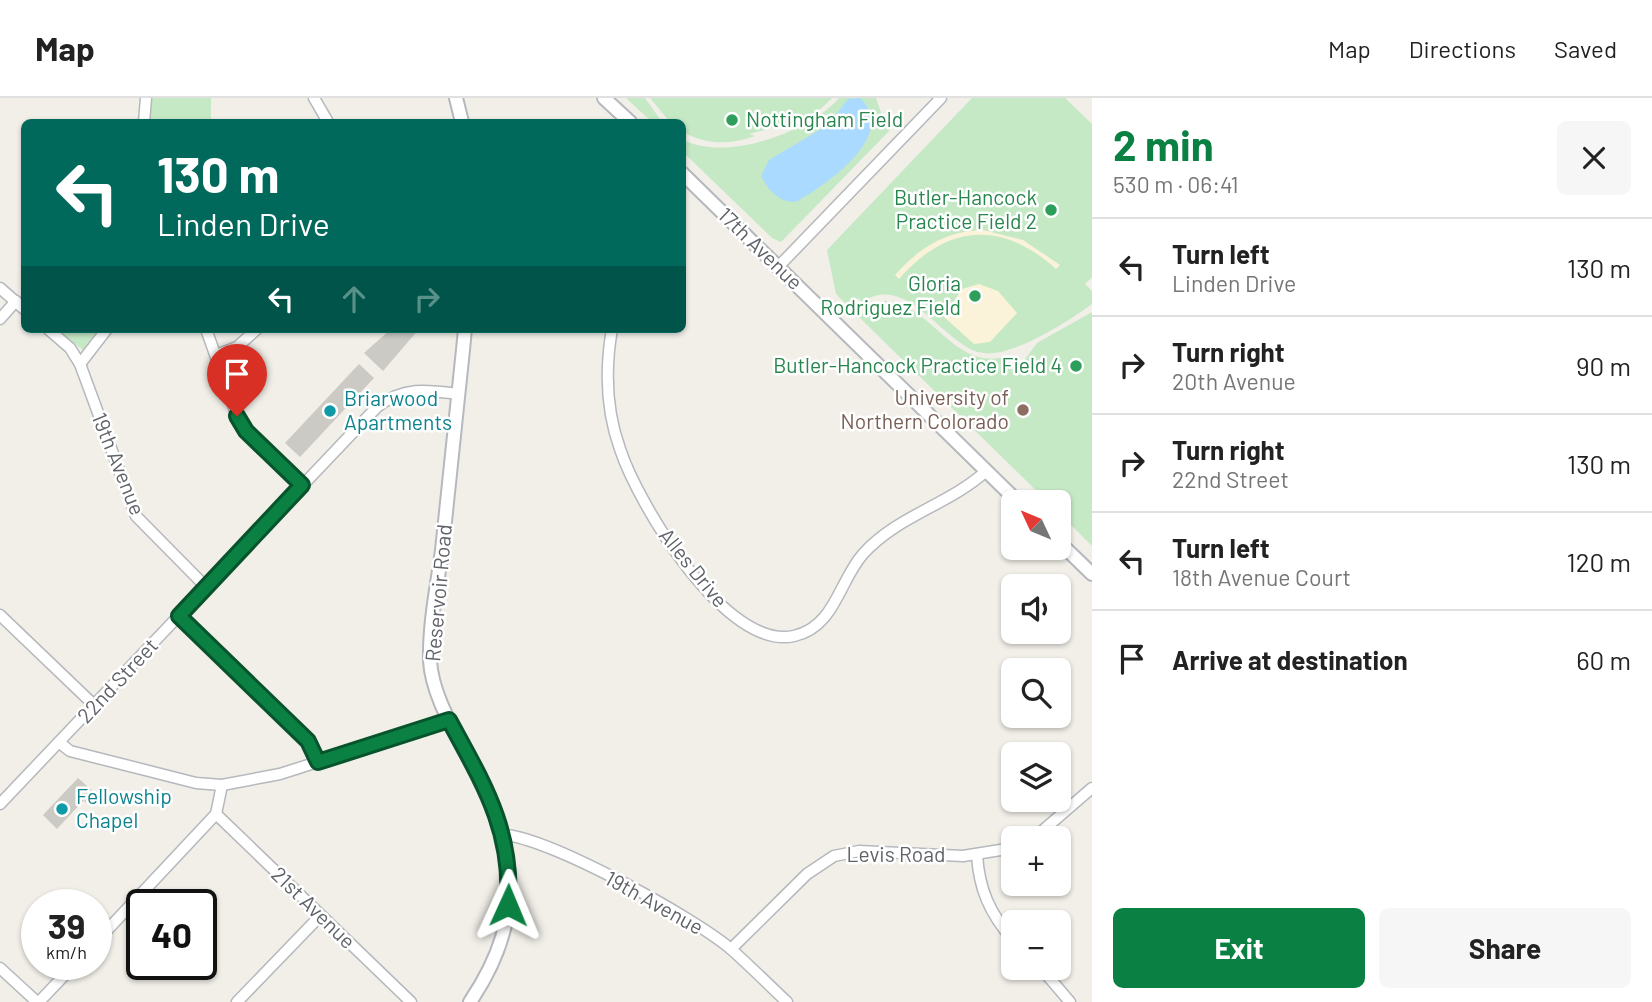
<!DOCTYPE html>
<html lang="en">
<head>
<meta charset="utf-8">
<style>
  :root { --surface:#fff; --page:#f6f6f6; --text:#222; --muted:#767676; --line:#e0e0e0; --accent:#0b8043 }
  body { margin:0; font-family:Barlow,sans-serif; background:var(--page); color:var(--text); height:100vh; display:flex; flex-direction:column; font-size:26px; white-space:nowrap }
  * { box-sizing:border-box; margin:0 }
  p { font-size:23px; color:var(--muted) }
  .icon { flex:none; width:38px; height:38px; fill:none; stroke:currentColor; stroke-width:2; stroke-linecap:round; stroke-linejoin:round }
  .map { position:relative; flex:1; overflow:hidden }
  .sheet { display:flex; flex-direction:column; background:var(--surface); width:560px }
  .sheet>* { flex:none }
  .banner { position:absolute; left:21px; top:21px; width:665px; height:214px; border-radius:10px; box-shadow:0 2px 5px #0004; background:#00695c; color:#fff; overflow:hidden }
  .needle { width:46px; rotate:314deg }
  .tools { position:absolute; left:1001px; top:392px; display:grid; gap:14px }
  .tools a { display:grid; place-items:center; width:70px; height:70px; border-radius:10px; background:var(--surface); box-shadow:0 2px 5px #0004; font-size:35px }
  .speed { position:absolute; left:21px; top:791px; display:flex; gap:14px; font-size:35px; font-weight:700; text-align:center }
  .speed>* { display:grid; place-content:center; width:91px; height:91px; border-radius:50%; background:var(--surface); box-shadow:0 2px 5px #0004; line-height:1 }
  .speed small { font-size:18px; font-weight:400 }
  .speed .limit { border:4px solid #111; border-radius:10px; background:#fff; color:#111 }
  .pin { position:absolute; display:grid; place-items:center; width:60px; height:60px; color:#fff; margin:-72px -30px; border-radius:50% 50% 50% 0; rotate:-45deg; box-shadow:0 0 7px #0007 }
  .pin .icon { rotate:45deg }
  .me { position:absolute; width:77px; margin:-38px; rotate:1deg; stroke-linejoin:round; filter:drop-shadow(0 0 5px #0008) }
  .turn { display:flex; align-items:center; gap:24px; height:147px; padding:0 21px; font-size:32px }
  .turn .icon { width:91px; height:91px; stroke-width:2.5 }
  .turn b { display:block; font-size:49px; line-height:60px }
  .lanes { display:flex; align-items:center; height:66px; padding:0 21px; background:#0003; justify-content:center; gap:35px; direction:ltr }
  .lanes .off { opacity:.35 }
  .round { display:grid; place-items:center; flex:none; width:74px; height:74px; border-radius:10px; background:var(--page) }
  .summary { display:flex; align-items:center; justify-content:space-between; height:119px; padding:0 21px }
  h1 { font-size:42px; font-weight:700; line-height:52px; color:var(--accent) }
  .action { display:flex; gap:14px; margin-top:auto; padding:14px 21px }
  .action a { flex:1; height:80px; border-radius:10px; background:var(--accent); color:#fff; font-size:28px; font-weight:700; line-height:80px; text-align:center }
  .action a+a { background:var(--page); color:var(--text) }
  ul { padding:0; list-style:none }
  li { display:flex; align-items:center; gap:21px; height:98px; padding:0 21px; border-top:2px solid var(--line) }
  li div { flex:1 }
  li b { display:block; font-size:26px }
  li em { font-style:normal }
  header { display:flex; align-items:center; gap:42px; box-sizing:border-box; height:98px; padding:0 35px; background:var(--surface); border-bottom:2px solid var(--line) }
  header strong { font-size:33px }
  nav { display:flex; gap:38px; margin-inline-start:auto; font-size:24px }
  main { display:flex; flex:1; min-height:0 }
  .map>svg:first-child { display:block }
</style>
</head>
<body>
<header>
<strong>Map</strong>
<nav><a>Map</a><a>Directions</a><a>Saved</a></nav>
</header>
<main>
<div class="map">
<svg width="1092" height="904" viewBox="0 0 1092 904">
  <rect width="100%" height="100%" fill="#f1efe8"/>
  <g fill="#c5e8c5">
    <path d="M150,0H211V24H148Z"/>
    <path d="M626,0H645L662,24H652Z"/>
    <path d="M650,0H832C810,25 779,27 749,36L755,38C729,47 707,47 683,34L682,24H670Z"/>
    <path d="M839,0H876L886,29L892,24L895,27L781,144L772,140L683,54L682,41C724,65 810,34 839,0Z"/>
    <path d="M972,0H1065L1092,26V179L1085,186L1092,193V206C1069,223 1013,259 984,255C945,251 909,172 862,204L858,200L849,209L836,196L827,152Z"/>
    <path d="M885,203C935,207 954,277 1011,257L1005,264L1015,275L1037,245L1092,214V448L1059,415V404H1048L859,219L869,210L866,208Z"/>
    <path d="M57,231H98L83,252Z"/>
  </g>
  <g fill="#fbf3d9">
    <path d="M983,132L1023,142L1060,167L1056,171C1002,122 947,126 899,181L895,177C920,149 946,133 983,132Z"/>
    <path d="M979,186L998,193L1017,215L990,244L974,246L944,219L962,191Z"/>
  </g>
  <path fill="#aadaff" d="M860,0C899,37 827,86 798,103C781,107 768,92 761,78L769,62L828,27L848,1Z"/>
  <g fill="#cccac5">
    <path d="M391,231H419L383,273L364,255Z"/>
    <path d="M359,266L374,280L300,359L285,345Z"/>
    <path d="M78,680L95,695L86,705L84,702L57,731L43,717Z"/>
  </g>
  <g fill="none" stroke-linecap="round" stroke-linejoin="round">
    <defs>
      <g id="minor">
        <path d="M314,0L328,24"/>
        <path d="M144,24L146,0"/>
        <path d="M778,169L941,0"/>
        <path d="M0,190L24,211"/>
        <path d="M0,221L16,203"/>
        <path d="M48,231L70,250L80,266L136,418L206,489"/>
        <path d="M206,231L237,318L246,333L302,387"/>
        <path d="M612,231C605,271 606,312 620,351C638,406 726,553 794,538C835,529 839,483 863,456C897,418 948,407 985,374"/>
        <path d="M216,257L237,249L257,231"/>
        <path d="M80,266L107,231"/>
        <path d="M0,517L95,608"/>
        <path d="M179,518L308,643L318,664"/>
        <path d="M60,645L70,653L145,672L196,685L222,687L280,676L449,622"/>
        <path d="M0,706L377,309C404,288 428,292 459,296"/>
        <path d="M216,716L411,904"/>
        <path d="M504,737C548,739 697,821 732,852C751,869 769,887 787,904"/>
        <path d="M1034,740L1092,690"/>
        <path d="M977,757C979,791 990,816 1013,842"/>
        <path d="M96,844L216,716L222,687"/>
        <path d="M731,851L807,776L834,758L859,753L963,758L1013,750"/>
        <path d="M0,870L37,904"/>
        <path d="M1041,870L1070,904"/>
        <path d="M39,904L75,866"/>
        <path d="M237,904L320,818"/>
      </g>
      <g id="tertiary">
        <path d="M456,0L462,24"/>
        <path d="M604,0L630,24"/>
        <path d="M682,75L1018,404"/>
        <path d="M465,231C458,305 450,379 442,452C437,488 429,527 430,563C432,594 450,625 464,652C514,743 532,812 470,904"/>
        <path d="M1059,444L1092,476"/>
      </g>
    </defs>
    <use href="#minor" stroke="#b5b8bc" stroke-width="13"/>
    <use href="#tertiary" stroke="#b5b8bc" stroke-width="16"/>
    <use href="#minor" stroke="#fff" stroke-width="10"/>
    <use href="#tertiary" stroke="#fff" stroke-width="12"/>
  </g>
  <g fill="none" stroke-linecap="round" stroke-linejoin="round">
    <defs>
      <path id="route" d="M237,318L246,333L302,387L179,518L308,643L318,664L449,622C483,685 513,732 508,807"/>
    </defs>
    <use href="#route" stroke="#07532c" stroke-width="18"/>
    <use href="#route" stroke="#0b8043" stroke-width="12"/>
  </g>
  <g fill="#2e9e5b" stroke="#fff" stroke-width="2.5">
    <circle cx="732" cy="22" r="7"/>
    <circle cx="1051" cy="112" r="7"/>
    <circle cx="975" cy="198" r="7"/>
    <circle cx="1076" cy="268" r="7"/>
  </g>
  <circle fill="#8d6e63" stroke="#fff" stroke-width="2.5" cx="1023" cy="312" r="7"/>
  <g fill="#0f9aa8" stroke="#fff" stroke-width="2.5">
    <circle cx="330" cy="313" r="7"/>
    <circle cx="62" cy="711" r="7"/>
  </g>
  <g text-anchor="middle" stroke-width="5" stroke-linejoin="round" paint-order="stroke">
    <g font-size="21" fill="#27864d" stroke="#fff" text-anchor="end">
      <text x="746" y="29" text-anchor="start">Nottingham Field</text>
      <text x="1037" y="107">Butler-Hancock<tspan x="1037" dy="24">Practice Field 2</tspan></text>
      <text x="961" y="193">Gloria<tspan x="961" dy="24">Rodriguez Field</tspan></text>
      <text x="1062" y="275">Butler-Hancock Practice Field 4</text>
    </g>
    <g font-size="21" fill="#5f6368" stroke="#fff">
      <text transform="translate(760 151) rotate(44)" y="7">17th Avenue</text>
      <text transform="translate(118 366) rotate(68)" y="7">19th Avenue</text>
      <text transform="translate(693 470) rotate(51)" y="7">Alles Drive</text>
      <text transform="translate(439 495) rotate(-85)" y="7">Reservoir Road</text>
      <text transform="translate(118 583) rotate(-47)" y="7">22nd Street</text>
      <text x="896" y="764">Levis Road</text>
      <text transform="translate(654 805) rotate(29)" y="7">19th Avenue</text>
      <text transform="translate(313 810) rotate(44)" y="7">21st Avenue</text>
    </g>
    <g font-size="21" fill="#785e54" stroke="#fff" text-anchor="end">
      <text x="1009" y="307">University of<tspan x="1009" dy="24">Northern Colorado</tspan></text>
    </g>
    <g font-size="21" fill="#0d838f" stroke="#fff" text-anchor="start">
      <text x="344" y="308">Briarwood<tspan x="344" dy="24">Apartments</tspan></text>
      <text x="76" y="706">Fellowship<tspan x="76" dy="24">Chapel</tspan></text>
    </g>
  </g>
</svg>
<div class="tools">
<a><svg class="needle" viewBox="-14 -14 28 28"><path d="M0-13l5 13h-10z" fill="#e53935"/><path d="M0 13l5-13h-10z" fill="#767676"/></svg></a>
<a><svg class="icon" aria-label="sound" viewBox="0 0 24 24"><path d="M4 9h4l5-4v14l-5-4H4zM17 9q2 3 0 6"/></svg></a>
<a><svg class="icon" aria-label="search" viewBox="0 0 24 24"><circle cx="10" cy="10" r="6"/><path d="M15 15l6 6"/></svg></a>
<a><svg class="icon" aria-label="layers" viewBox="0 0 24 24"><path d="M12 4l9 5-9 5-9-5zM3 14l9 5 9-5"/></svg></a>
<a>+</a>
<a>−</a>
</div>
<div class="speed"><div>39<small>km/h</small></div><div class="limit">40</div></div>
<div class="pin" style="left:237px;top:318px;background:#d93025"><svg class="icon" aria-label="arrive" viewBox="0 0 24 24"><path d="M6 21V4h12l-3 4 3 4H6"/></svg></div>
<svg class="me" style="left:508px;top:807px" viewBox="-20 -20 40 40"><path d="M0-17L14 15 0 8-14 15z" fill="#0b8043" stroke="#fff" stroke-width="4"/></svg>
<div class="banner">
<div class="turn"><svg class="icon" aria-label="left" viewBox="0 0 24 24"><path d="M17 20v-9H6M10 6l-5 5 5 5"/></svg><div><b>130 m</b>Linden Drive</div></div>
<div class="lanes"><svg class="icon" aria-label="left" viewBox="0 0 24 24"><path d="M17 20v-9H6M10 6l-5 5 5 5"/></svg><svg class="icon off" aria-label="ahead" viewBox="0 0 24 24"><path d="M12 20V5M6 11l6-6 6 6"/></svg><svg class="icon off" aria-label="right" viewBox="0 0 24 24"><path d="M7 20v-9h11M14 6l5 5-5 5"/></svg></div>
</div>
</div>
<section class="sheet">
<div class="summary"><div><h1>2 min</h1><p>530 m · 06:41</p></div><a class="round"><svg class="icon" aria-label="close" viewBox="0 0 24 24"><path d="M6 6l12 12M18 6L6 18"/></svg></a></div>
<ul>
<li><svg class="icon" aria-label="left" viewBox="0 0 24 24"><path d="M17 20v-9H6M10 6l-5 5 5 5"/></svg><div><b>Turn left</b><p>Linden Drive</p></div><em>130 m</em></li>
<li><svg class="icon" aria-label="right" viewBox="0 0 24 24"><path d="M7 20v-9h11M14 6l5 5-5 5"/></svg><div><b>Turn right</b><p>20th Avenue</p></div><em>90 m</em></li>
<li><svg class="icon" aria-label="right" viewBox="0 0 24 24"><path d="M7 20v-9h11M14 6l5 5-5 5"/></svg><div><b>Turn right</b><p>22nd Street</p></div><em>130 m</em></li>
<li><svg class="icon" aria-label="left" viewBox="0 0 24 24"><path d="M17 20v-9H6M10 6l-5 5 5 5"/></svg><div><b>Turn left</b><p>18th Avenue Court</p></div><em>120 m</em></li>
<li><svg class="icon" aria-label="arrive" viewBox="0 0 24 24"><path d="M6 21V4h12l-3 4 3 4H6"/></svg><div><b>Arrive at destination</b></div><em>60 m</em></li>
</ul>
<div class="action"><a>Exit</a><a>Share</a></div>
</section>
</main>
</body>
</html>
